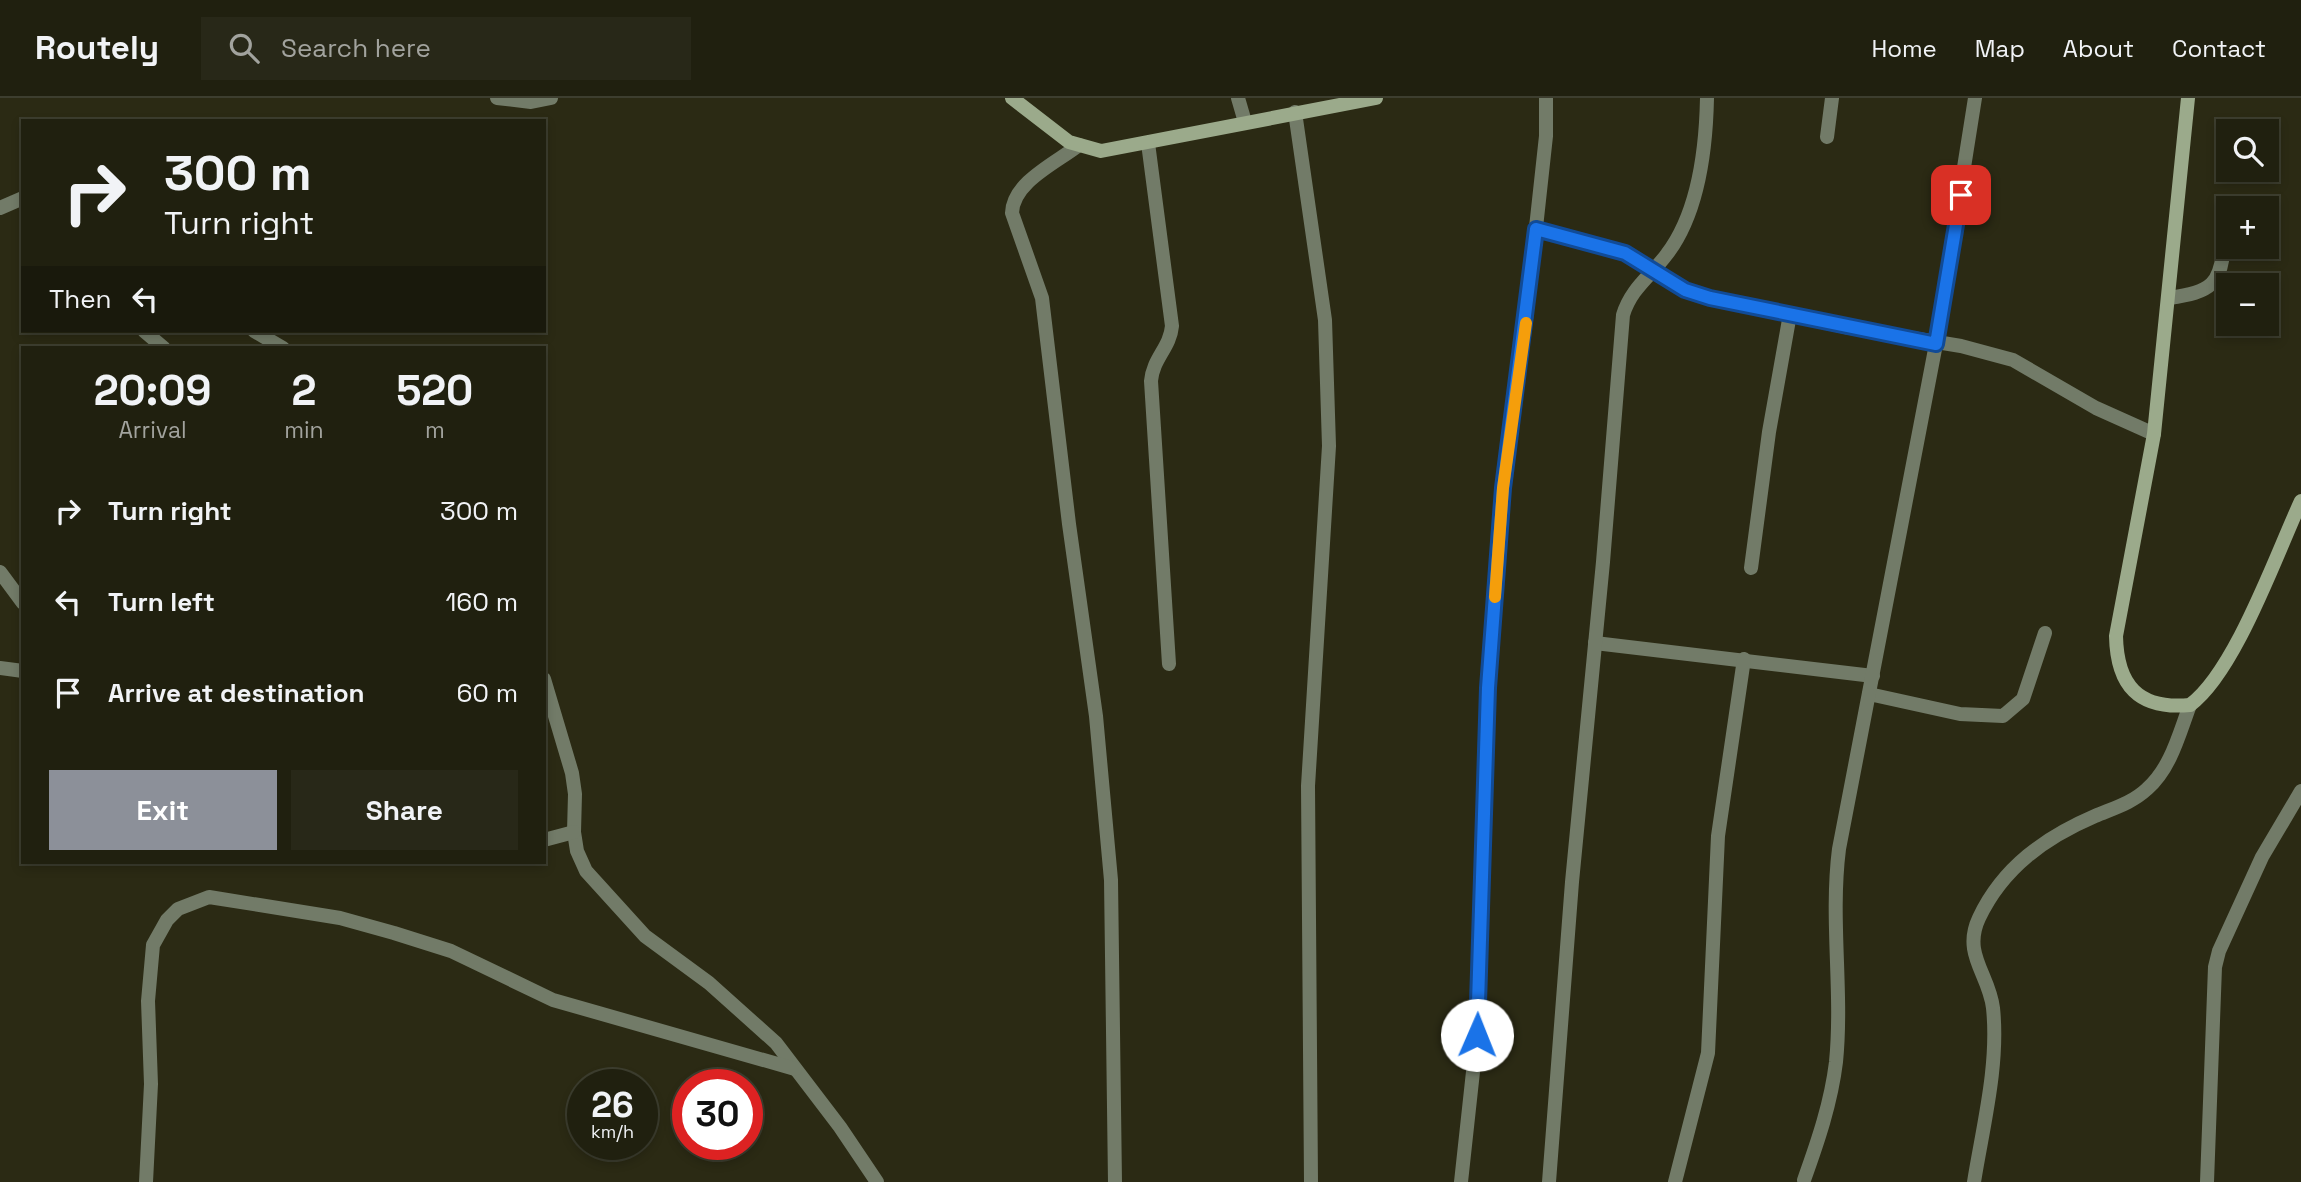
<!DOCTYPE html>
<html lang="en">
<head>
<meta charset="utf-8">
<style>
  :root { --surface:#20200f; --page:#282818; --text:#f1f3f6; --muted:#a2a39e; --line:#3d3e2f; --accent:#8c9099 }
  body { margin:0; font-family:"Space Grotesk",sans-serif; background:var(--page); color:var(--text); height:100vh; display:flex; flex-direction:column; font-size:26px; white-space:nowrap }
  * { box-sizing:border-box; margin:0 }
  p { font-size:23px; color:var(--muted) }
  .icon { flex:none; width:38px; height:38px; fill:none; stroke:currentColor; stroke-width:2; stroke-linecap:round; stroke-linejoin:round }
  .map { position:relative; flex:1; overflow:hidden }
  .sheet { position:absolute; left:21px; top:248px; width:525px; height:518px; display:flex; flex-direction:column; background:var(--surface); border-radius:0px; box-shadow:0 4px 10px #0003,0 0 0 2px var(--line) }
  .sheet>* { flex:none }
  .hud { position:absolute; left:21px; top:21px; width:525px; height:214px; border-radius:0px; box-shadow:0 4px 10px #0003,0 0 0 2px var(--line); background:#20200f; color:var(--text); overflow:hidden }
  .controls { position:absolute; left:2216px; top:21px; display:grid; gap:14px }
  .controls a { display:grid; place-items:center; width:63px; height:63px; border-radius:0px; background:var(--surface); box-shadow:0 4px 10px #0003,0 0 0 2px var(--line); font-size:35px }
  .speed { position:absolute; left:567px; top:971px; display:flex; gap:14px; font-size:35px; font-weight:700; text-align:center }
  .speed>* { display:grid; place-content:center; width:91px; height:91px; border-radius:50%; background:var(--surface); box-shadow:0 4px 10px #0003,0 0 0 2px var(--line); line-height:1 }
  .speed small { font-size:18px; font-weight:400 }
  .speed .limit { border:10px solid #d22; background:#fff; color:#111 }
  .pin { position:absolute; display:grid; place-items:center; width:60px; height:60px; color:#fff; margin:-30px; border-radius:14px; box-shadow:0 4px 10px #0006 }
  .me { position:absolute; width:77px; margin:-38px; rotate:1deg; stroke-linejoin:round; filter:drop-shadow(0 0 5px #0008) }
  .turn { display:flex; align-items:center; gap:24px; height:147px; padding:0 28px; font-size:32px }
  .turn .icon { width:91px; height:91px; stroke-width:2.5 }
  .turn b { display:block; font-size:49px; line-height:60px }
  .then { display:flex; align-items:center; height:66px; padding:0 28px; background:#0003; gap:14px; font-size:26px }
  .eta { display:flex; justify-content:space-evenly; align-items:center; height:119px; text-align:center }
  .eta b { font-size:42px; font-weight:600; line-height:49px }
  .cta { display:flex; gap:14px; margin-top:auto; padding:14px 28px }
  .cta a { flex:1; height:80px; border-radius:0px; background:var(--accent); color:#fff; font-size:28px; font-weight:600; line-height:80px; text-align:center }
  .cta a+a { background:var(--page); color:var(--text) }
  ul { padding:0; list-style:none }
  li { display:flex; align-items:center; gap:21px; height:91px; padding:0 28px }
  li div { flex:1 }
  li b { display:block; font-size:26px }
  li em { font-style:normal }
  header { display:flex; align-items:center; gap:42px; box-sizing:border-box; height:98px; padding:0 35px; background:var(--surface); border-bottom:2px solid var(--line) }
  header strong { font-size:33px }
  nav { display:flex; gap:38px; margin-inline-start:auto; font-size:24px }
  .search { width:490px; height:63px; background:var(--page); display:flex; align-items:center; gap:18px; box-sizing:border-box; padding:0 24px; border-radius:0px; color:var(--muted); font-size:26px }
  .map>svg:first-child { display:block }
</style>
</head>
<body>
<header>
<strong>Routely</strong>
<div class="search"><svg class="icon" aria-label="search" viewBox="0 0 24 24"><circle cx="10" cy="10" r="6"/><path d="M15 15l6 6"/></svg>Search here</div>
<nav><a>Home</a><a>Map</a><a>About</a><a>Contact</a></nav>
</header>
<div class="map">
<svg width="2301" height="1084" viewBox="0 0 2301 1084">
  <rect width="100%" height="100%" fill="#2b2a14"/>
  <g fill="none" stroke-linecap="round" stroke-linejoin="round">
    <g stroke="#727b68" stroke-width="14">
      <path d="M497,0L531,4L551,0"/>
      <path d="M1238,0L1245,24"/>
      <path d="M1295,14L1325,222L1329,348L1308,688L1311,1084"/>
      <path d="M1827,39L1832,0"/>
      <path d="M1148,45L1172,228C1170,250 1153,260 1151,283L1169,566"/>
      <path d="M1079,47C1056,65 1013,84 1012,115L1042,200L1069,426L1096,618L1111,782L1115,1084"/>
      <path d="M0,110L23,100"/>
      <path d="M1536,131L1625,155L1685,192L1710,200L1845,229L1961,248L2013,262L2096,310L2154,336"/>
      <path d="M2169,200C2211,194 2222,187 2224,143"/>
      <path d="M144,233L164,250"/>
      <path d="M254,233L283,250"/>
      <path d="M1751,470L1769,334L1790,216"/>
      <path d="M0,474L23,505"/>
      <path d="M1595,545L1873,578"/>
      <path d="M0,570L23,573"/>
      <path d="M544,581L572,675L575,696L574,734L577,753L586,773L645,838L709,885L776,945L840,1029L877,1084"/>
      <path d="M1869,596L1960,616L2003,618L2023,601L2045,535"/>
      <path d="M544,742L574,734"/>
      <path d="M1804,1082C1818,1043 1831,1005 1836,964C1843,893 1830,822 1839,751L1936,246L1975,0"/>
      <path d="M146,1084L151,986L148,903L153,847L167,822L178,811L209,799L340,820L394,835L451,853L553,902L795,971"/>
      <path d="M1461,1084L1477,937L1488,590L1503,390L1526,221L1546,38V0"/>
      <path d="M1549,1084L1572,784L1603,464L1623,217C1631,190 1651,178 1667,156C1699,114 1706,51 1707,0"/>
      <path d="M1675,1084L1708,955L1718,738L1744,561"/>
      <path d="M1974,1084C1983,1028 1999,967 1993,910C1989,876 1962,856 1979,820C2003,769 2046,739 2095,718C2114,710 2132,705 2147,691C2171,670 2179,636 2190,607"/>
      <path d="M2207,1084L2215,869L2219,853L2262,759L2301,693"/>
    </g>
    <g stroke="#9baa8b" stroke-width="14">
      <path d="M1012,0L1069,44L1101,53L1376,0"/>
      <path d="M2188,0L2154,336L2116,538C2117,587 2138,612 2190,607C2235,574 2276,457 2301,403"/>
    </g>
  </g>
  <g fill="none" stroke-linecap="round" stroke-linejoin="round">
    <defs>
      <path id="route" d="M1477,937L1488,590L1503,390L1536,131L1625,155L1685,192L1710,200L1936,246L1961,97"/>
    </defs>
    <use href="#route" stroke="#114b97" stroke-width="18"/>
    <use href="#route" stroke="#1a73e8" stroke-width="12"/>
    <path stroke="#f59e0b" stroke-width="12" d="M1495,499L1503,390L1526,225"/>
  </g>
</svg>
<div class="controls">
<a><svg class="icon" aria-label="search" viewBox="0 0 24 24"><circle cx="10" cy="10" r="6"/><path d="M15 15l6 6"/></svg></a>
<a>+</a>
<a>−</a>
</div>
<div class="speed"><div>26<small>km/h</small></div><div class="limit">30</div></div>
<div class="pin" style="left:1961px;top:97px;background:#d93025"><svg class="icon" aria-label="arrive" viewBox="0 0 24 24"><path d="M6 21V4h12l-3 4 3 4H6"/></svg></div>
<svg class="me" style="left:1477px;top:937px" viewBox="-20 -20 40 40"><circle r="19" fill="#fff"/><path d="M0-13L10 11 0 6-10 11z" fill="#1a73e8"/></svg>
<div class="hud">
<div class="turn"><svg class="icon" aria-label="right" viewBox="0 0 24 24"><path d="M7 20v-9h11M14 6l5 5-5 5"/></svg><div><b>300 m</b>Turn right</div></div>
<div class="then">Then<svg class="icon" aria-label="left" viewBox="0 0 24 24"><path d="M17 20v-9H6M10 6l-5 5 5 5"/></svg></div>
</div>
<section class="sheet">
<div class="eta">
<div><b>20:09</b><p>Arrival</p></div>
<div><b>2</b><p>min</p></div>
<div><b>520</b><p>m</p></div>
</div>
<ul>
<li><svg class="icon" aria-label="right" viewBox="0 0 24 24"><path d="M7 20v-9h11M14 6l5 5-5 5"/></svg><div><b>Turn right</b></div><em>300 m</em></li>
<li><svg class="icon" aria-label="left" viewBox="0 0 24 24"><path d="M17 20v-9H6M10 6l-5 5 5 5"/></svg><div><b>Turn left</b></div><em>160 m</em></li>
<li><svg class="icon" aria-label="arrive" viewBox="0 0 24 24"><path d="M6 21V4h12l-3 4 3 4H6"/></svg><div><b>Arrive at destination</b></div><em>60 m</em></li>
</ul>
<div class="cta"><a>Exit</a><a>Share</a></div>
</section>
</div>
</body>
</html>
